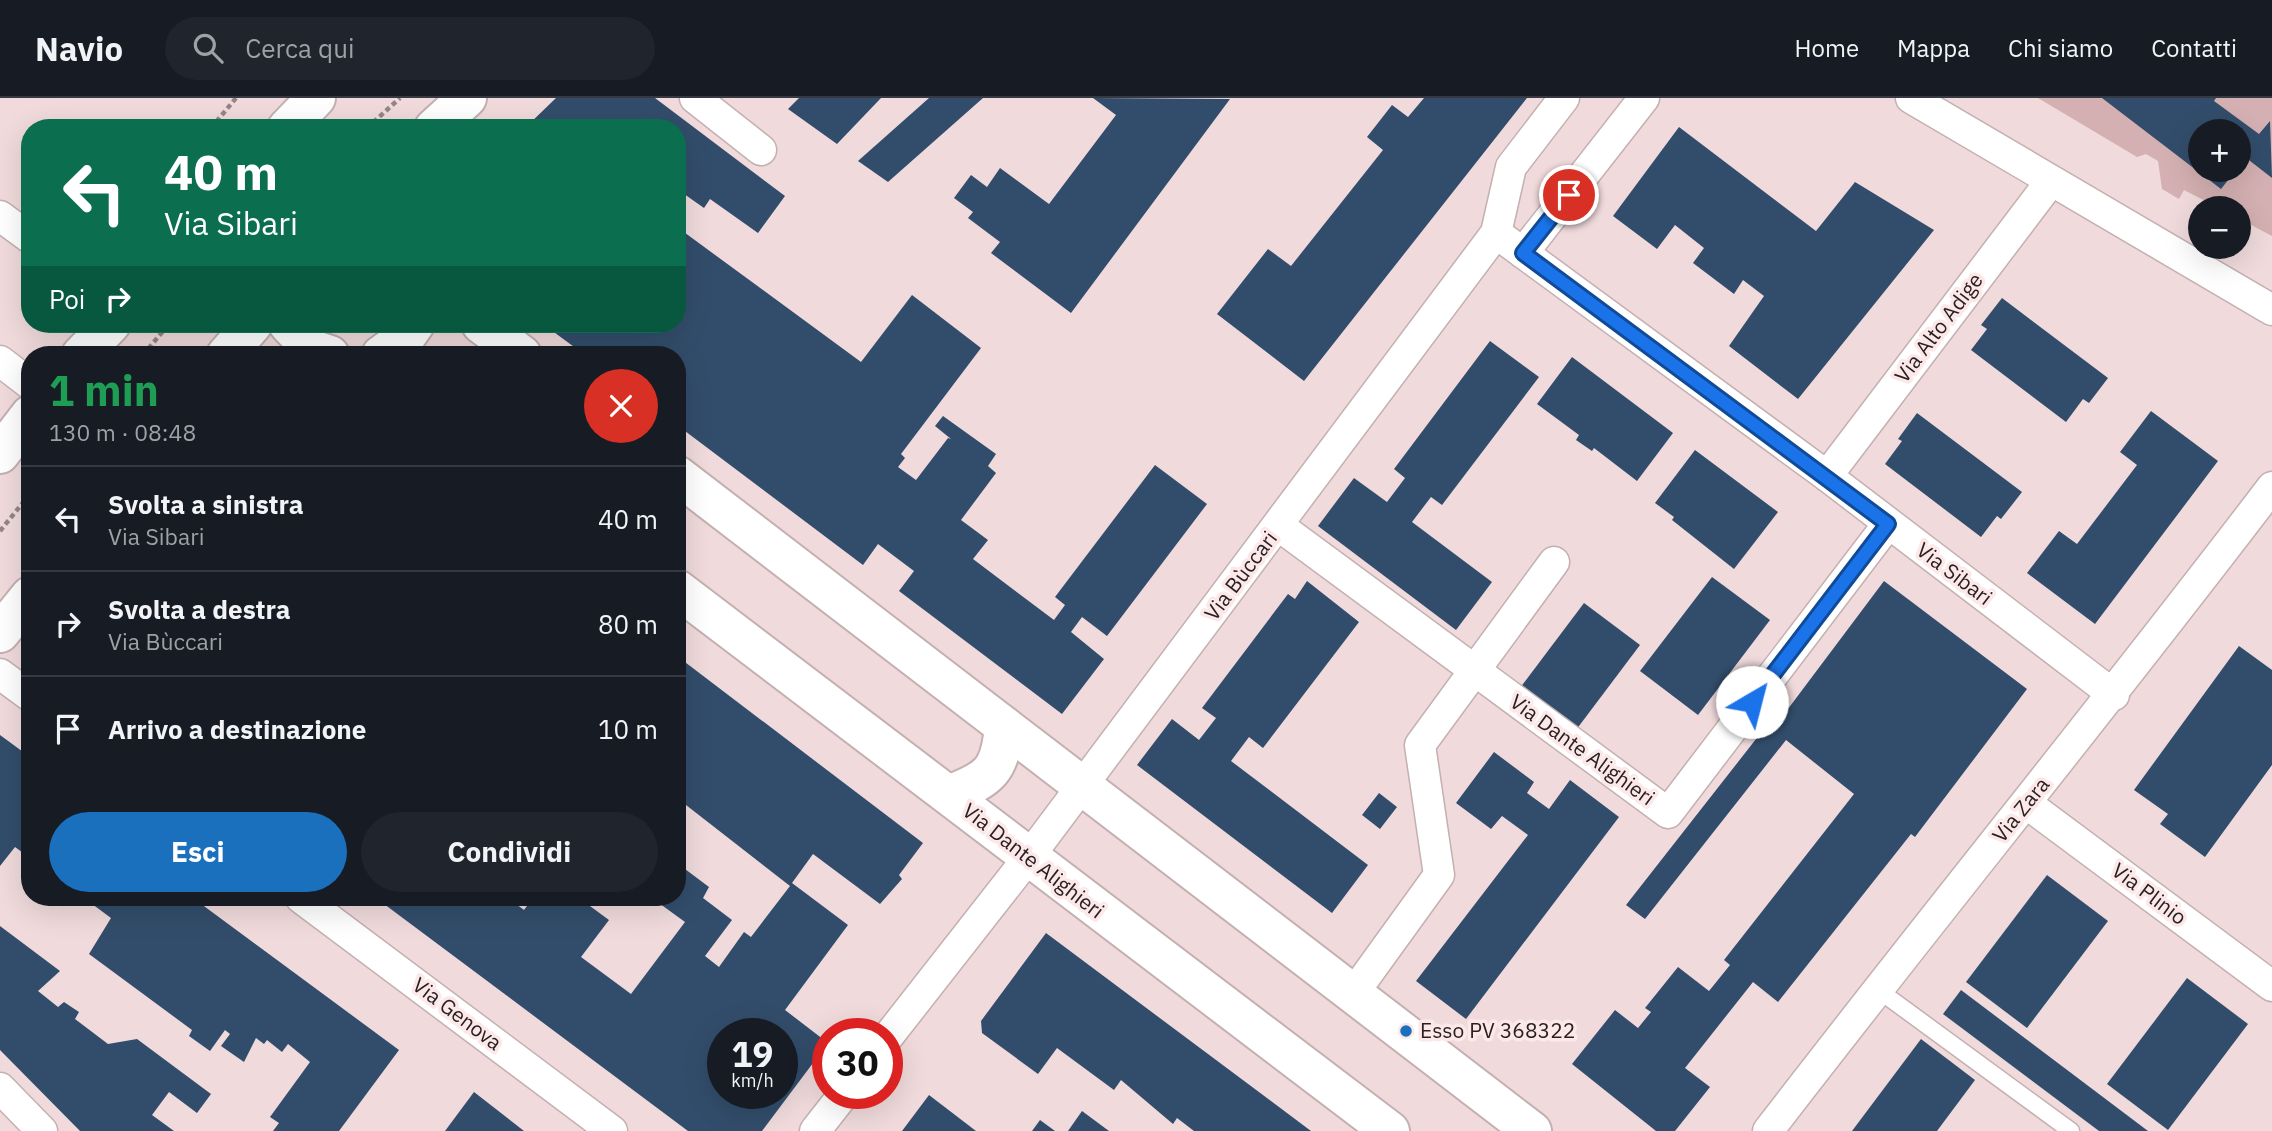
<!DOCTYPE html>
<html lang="it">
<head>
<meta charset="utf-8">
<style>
  :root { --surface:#171b24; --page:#20242c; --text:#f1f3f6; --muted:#9ea1a6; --line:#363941; --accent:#1a70bd }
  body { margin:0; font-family:"IBM Plex Sans",sans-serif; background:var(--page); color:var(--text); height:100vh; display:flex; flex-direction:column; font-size:26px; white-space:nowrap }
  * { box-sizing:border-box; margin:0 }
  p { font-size:23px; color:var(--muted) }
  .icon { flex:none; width:38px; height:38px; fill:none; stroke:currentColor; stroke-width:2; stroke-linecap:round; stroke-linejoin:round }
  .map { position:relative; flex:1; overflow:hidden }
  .side { position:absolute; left:21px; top:248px; width:665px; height:560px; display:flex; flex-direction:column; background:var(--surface); border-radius:28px; box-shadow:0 7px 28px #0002 }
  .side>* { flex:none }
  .guide { position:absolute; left:21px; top:21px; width:665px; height:214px; border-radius:28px; box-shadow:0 7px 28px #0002; background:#0b6e4f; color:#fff; overflow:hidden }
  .controls { position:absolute; left:2188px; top:21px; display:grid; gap:14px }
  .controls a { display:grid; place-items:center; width:63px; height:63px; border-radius:50%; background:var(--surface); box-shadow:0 7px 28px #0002; font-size:35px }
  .speed { position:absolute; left:707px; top:920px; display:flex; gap:14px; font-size:35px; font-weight:700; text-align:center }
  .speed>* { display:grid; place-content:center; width:91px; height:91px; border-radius:50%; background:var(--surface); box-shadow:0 7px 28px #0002; line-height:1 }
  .speed small { font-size:18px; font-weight:400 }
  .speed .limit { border:10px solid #d22; background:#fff; color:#111 }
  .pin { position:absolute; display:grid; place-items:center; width:60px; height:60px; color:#fff; margin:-30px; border:4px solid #fff; border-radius:50%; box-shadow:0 2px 7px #0007 }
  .me { position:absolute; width:77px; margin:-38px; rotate:37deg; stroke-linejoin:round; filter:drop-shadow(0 0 5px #0008) }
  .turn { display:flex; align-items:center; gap:24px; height:147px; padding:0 28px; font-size:32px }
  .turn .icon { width:91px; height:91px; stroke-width:2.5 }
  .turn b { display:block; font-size:49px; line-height:60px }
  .then { display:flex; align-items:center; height:66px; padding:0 28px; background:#0003; gap:14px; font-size:26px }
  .round { display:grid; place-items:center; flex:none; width:74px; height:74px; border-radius:37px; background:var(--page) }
  .head { display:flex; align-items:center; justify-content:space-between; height:119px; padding:0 28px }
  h1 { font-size:42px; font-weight:800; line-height:52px; color:#1e9e55 }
  .button { display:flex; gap:14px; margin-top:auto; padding:14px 28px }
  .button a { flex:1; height:80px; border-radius:42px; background:var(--accent); color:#fff; font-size:28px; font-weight:800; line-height:80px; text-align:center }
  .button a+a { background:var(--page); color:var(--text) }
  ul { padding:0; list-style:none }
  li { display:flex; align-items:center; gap:21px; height:105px; padding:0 28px; border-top:2px solid var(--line) }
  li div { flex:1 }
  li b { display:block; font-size:26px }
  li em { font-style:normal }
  header { display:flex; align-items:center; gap:42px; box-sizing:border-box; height:98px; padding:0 35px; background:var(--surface); border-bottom:2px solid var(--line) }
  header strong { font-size:33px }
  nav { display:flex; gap:38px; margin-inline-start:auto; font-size:24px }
  .search { width:490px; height:63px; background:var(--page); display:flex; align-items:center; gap:18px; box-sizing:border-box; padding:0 24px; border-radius:38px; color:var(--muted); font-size:26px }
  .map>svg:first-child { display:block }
</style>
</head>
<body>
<header>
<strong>Navio</strong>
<div class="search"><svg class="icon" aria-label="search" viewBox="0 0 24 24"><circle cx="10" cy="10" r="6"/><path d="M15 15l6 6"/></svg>Cerca qui</div>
<nav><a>Home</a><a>Mappa</a><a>Chi siamo</a><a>Contatti</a></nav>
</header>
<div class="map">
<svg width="2272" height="1033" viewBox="0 0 2272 1033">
  <rect width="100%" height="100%" fill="#f0dadc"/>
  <path fill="#d4b0b2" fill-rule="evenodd" d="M2038,0H2272V138L2238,120V110H2219L2184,92L2179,101L2162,91L2158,63L2146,56L2137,59ZM2200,33H2238V72H2200Z"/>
  <g fill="#324d6b" fill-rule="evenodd">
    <path d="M556,0H655L785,98L758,135L710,101L704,110L677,91V30H525Z"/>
    <path d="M799,0H881L837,46L788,11Z"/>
    <path d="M929,0H983L888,84L858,63Z"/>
    <path d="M1093,0L1230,1L1071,215L991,155L1000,144L968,120L973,114L954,100L971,77L987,89L1000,70L1049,106L1116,17Z"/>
    <path d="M1424,0H1527L1304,283L1217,216L1268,151L1291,168L1383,52L1367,39L1392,7L1408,19Z"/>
    <path d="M2102,0H2216L2214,3L2259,36L2270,23L2272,80L2245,59L2238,69V33H2200V72H2236L2221,91Z"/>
    <path d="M1679,29L1816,133L1855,84L1934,132L1798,301L1729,248L1764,198L1743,182L1734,196L1693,165L1704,150L1675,127L1657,151L1613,118Z"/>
    <path d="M677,129L861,264L912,197L981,250L901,356L905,360L898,369L916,382L948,340L951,341L935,328L943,318L996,356L988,368L996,375L961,422L988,442L973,461L1054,522L1065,507L1055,499L1155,367L1207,406L1107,538L1082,519L1071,534L1104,561L1062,616L899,493L914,473L878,446L863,467L677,327V257H585L543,226H677Z"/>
    <path d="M2002,200L2108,280L2089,305L2083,301L2066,324L1971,252L1987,231L1981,227Z"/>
    <path d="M1490,243L1539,279L1442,407L1431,399L1412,424L1492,484L1456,532L1318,428L1354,380L1387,404L1405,380L1394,371Z"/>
    <path d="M1572,259L1673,335L1637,383L1594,350L1592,353L1576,342L1579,337L1537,306Z"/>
    <path d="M2151,313L2218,363L2095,526L2027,475L2059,433L2077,446L2137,367L2120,354Z"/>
    <path d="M1917,315L2022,394L2001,421L1997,418L1981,439L1885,366L1902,343L1898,341Z"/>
    <path d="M1695,352L1778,414L1734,471L1672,422L1674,419L1655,405Z"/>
    <path d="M1712,479L1770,522L1698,617L1640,573Z"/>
    <path d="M1307,483L1359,524L1263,650L1249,639L1231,663L1368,767L1332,815L1137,667L1172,621L1199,642L1216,620L1202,610L1288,496L1295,501Z"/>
    <path d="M1884,483L2027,591L1915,739L1911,736L1778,904L1753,884L1685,970L1710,989L1675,1033H1656L1572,966L1615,912L1638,930L1651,914L1645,910L1678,869L1709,893L1730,867L1724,862L1854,696L1786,642L1645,821L1626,807L1767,627L1773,631Z"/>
    <path d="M1584,505L1640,547L1576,632L1520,590Z"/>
    <path d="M2239,548L2272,572V667L2205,759L2160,726L2168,716L2134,692Z"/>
    <path d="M677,558L923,745L899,777L902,781L880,806L813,756L792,785L848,827L785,912L828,945L762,1033H688L376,800H508L524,812L533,800H579L609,822L581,859L631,896L685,824L652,800H677V765L709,789L703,800L732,822L705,858L719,869L744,834L751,839L790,788L677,700ZM723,936H782V996H723Z"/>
    <path d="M0,637L30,659V760L15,749L0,768Z"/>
    <path d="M1494,654L1534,684L1527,695L1549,711L1570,682L1619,719L1466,921L1416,883L1528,737L1502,718L1491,731L1456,705Z"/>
    <path d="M1379,695L1397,709L1380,731L1362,717Z"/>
    <path d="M2047,777L2108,823L2027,930L1966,884Z"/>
    <path d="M84,800H193L399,952L339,1033H273L279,1025L270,1019L310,964L288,946L282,954L267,942L264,946L256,940L244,964L221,948L230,936L225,932L210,953L189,938L192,932L89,856L111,820Z"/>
    <path d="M0,828L60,873L38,893L58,909L64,904L79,914L75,921L108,946L137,941L211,996L197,1015L169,994L152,1017L174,1033H80L0,952Z"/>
    <path d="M1046,835L1311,1033H1194L1177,1020L1173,1026L1121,982L1114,992L1057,950L1038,976L982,935L981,923Z"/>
    <path d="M2187,880L2248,926L2168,1032L2107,986Z"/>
    <path d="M1961,892L2148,1033H2099L1943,916Z"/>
    <path d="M1921,941L1975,982L1937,1033H1852Z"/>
    <path d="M474,994L524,1033H445Z"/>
    <path d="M929,997L976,1033H902Z"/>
    <path d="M1082,1013L1109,1033H1068Z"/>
    <path d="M1040,1022L1055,1033H1032Z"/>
  </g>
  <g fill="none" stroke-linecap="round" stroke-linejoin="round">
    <defs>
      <path id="service" d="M1877,891L2071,1033"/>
      <g id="minor">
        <path d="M695,0L761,52"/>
        <path d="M1911,0L2272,212"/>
        <path d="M0,118L30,140"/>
        <path d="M1496,135L1827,378L2114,597"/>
        <path d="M1523,155L1644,0"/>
        <path d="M0,263L30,286"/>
        <path d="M1827,378L2051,83"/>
        <path d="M1279,428L1668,715L1888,426"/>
        <path d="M0,576L30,598"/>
        <path d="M2026,705L2272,888"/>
        <path d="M301,800L612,1033"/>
        <path d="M1353,896L1439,777L1420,647L1554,464"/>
        <path d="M887,940L1028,760L1496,135L1511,69L1564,0"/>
        <path d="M0,990L42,1033"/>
        <path d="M815,1033L844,996"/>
        <path d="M1768,1033C1934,817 2107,606 2272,389"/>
      </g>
      <g id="tertiary">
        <path d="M481,226L522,257"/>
        <path d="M677,377L1532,1033"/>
        <path d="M677,491L1390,1033"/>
        <path d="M949,697C990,680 1000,674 1004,628"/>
      </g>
      <g id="secondary">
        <path d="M287,30L316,0"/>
        <path d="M434,30L467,0"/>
        <path d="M288,226L312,251L330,257"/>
        <path d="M81,257L111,226"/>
        <path d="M226,257L253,226"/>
        <path d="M381,257L406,239L415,226"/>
        <path d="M0,356L30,317"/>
        <path d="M0,535L30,498"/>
      </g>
    </defs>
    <use href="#service" stroke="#c4b0b1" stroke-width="19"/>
    <use href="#minor" stroke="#c4b0b1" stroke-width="33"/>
    <use href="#tertiary" stroke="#c4b0b1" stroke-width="42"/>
    <use href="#secondary" stroke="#c4b0b1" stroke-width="42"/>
    <g stroke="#948586" stroke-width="4.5" stroke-dasharray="5 3.5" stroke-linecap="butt">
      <path d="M211,30L236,0"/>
      <path d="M367,30L400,0"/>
      <path d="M143,257L169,226"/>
      <path d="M0,433L30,396"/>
    </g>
    <use href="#service" stroke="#fff" stroke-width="16"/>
    <use href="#minor" stroke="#fff" stroke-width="30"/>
    <use href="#tertiary" stroke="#fff" stroke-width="38"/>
    <use href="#secondary" stroke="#fff" stroke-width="38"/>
  </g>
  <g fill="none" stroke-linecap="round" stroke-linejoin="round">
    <defs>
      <path id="route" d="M1569,97L1523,155L1888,426L1752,604"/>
    </defs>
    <use href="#route" stroke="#114b97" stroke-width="18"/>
    <use href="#route" stroke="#1a73e8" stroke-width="12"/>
  </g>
  <circle fill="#1a70bd" stroke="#fde8e9" stroke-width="2.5" cx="1406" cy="933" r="7"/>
  <g text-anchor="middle" stroke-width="7" stroke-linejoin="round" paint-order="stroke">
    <g font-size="21" fill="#271f20" stroke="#fde8e9">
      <text transform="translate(1939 230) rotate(-53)" y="7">Via Alto Adige</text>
      <text transform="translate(1954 476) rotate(37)" y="7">Via Sibari</text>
      <text transform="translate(1241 478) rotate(-53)" y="7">Via Bùccari</text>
      <text transform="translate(1582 652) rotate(36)" y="7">Via Dante Alighieri</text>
      <text transform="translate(2021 712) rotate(-51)" y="7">Via Zara</text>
      <text transform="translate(1033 763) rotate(38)" y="7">Via Dante Alighieri</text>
      <text transform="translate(2149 796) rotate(37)" y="7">Via Plinio</text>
      <text transform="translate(457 916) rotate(37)" y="7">Via Genova</text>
    </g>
    <g font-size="21" fill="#271f20" stroke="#fde8e9" text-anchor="start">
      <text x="1420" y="940">Esso PV 368322</text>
    </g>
  </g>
</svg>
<div class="controls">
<a>+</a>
<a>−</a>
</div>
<div class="speed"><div>19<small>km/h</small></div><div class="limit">30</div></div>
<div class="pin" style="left:1569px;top:97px;background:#d93025"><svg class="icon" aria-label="arrive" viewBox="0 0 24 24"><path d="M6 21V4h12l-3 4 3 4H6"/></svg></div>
<svg class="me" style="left:1752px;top:604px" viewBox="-20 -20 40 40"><circle r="19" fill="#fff"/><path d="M0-13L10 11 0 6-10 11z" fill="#1a73e8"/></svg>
<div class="guide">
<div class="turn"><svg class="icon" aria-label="left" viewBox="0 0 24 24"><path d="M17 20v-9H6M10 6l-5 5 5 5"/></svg><div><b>40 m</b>Via Sibari</div></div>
<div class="then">Poi<svg class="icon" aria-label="right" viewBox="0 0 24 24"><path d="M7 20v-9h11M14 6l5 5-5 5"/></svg></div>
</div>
<section class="side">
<div class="head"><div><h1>1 min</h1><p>130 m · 08:48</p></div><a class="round" style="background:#d93025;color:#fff"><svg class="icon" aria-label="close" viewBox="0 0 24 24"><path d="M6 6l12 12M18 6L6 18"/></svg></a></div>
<ul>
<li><svg class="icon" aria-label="left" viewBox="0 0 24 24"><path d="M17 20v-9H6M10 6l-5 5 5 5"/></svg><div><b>Svolta a sinistra</b><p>Via Sibari</p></div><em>40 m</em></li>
<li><svg class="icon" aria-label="right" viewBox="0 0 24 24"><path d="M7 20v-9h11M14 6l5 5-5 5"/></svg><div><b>Svolta a destra</b><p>Via Bùccari</p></div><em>80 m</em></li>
<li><svg class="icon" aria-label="arrive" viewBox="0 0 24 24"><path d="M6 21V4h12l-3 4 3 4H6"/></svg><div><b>Arrivo a destinazione</b></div><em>10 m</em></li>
</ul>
<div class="button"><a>Esci</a><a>Condividi</a></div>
</section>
</div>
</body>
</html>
